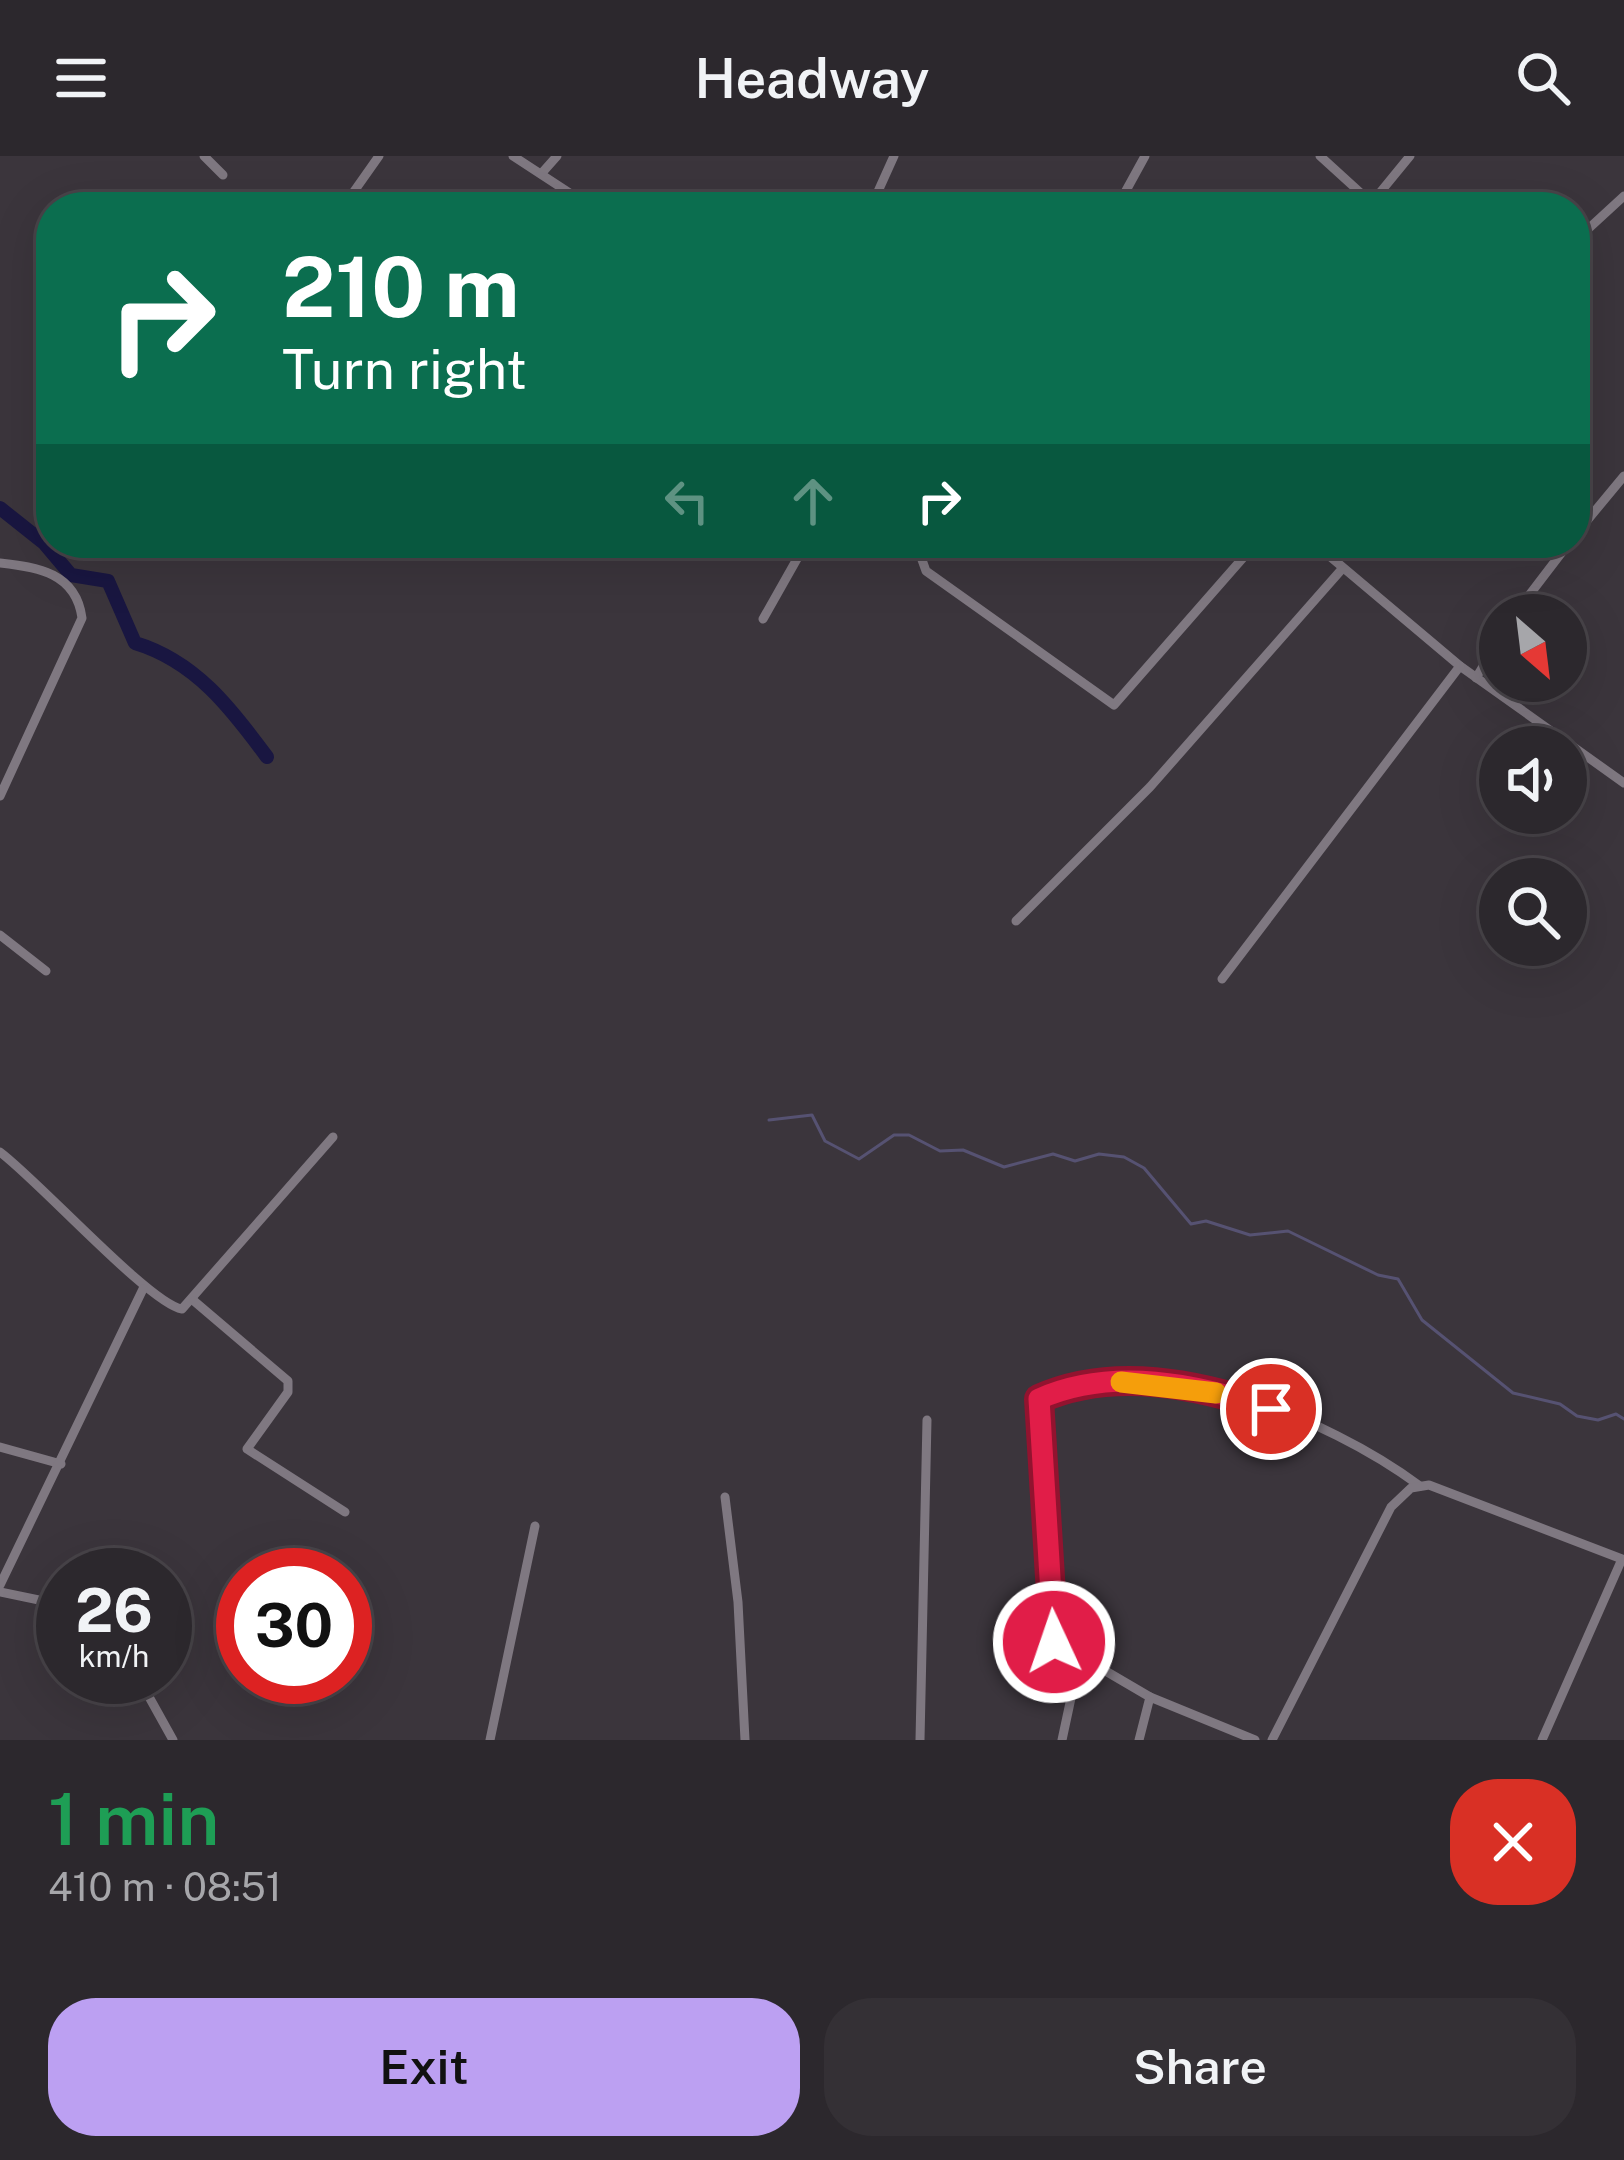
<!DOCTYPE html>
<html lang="en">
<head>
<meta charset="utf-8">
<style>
  :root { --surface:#2c282d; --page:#343035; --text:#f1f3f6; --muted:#a6a6aa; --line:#484449; --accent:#bca0f2 }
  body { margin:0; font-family:"Public Sans",sans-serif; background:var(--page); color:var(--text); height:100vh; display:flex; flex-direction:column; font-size:45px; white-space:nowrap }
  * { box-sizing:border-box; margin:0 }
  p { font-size:39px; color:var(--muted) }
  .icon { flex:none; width:66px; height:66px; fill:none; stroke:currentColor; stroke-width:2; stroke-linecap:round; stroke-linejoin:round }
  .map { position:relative; height:1584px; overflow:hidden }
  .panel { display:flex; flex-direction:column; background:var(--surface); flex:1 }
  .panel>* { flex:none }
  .guide { position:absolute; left:36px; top:36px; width:1554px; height:366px; border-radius:48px; box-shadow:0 12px 48px #0002,0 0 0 3px var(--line); background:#0b6e4f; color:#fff; overflow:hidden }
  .needle { width:78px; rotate:152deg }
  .buttons { position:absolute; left:1479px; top:438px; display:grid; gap:24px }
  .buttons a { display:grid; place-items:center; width:108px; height:108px; border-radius:50%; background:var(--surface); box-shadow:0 12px 48px #0002,0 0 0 3px var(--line); font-size:60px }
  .speed { position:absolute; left:36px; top:1392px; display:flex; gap:24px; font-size:60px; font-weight:700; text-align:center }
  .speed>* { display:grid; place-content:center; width:156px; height:156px; border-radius:50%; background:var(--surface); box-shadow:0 12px 48px #0002,0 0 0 3px var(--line); line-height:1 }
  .speed small { font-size:30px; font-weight:400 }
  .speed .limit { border:18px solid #d22; background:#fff; color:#111 }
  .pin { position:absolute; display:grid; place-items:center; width:102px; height:102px; color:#fff; margin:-51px; border:6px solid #fff; border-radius:50%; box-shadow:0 3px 12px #0007 }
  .me { position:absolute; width:132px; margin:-66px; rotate:357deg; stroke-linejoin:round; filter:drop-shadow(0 0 9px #0008) }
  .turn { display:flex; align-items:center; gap:42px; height:252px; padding:0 48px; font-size:54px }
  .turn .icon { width:156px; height:156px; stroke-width:2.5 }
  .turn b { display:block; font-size:84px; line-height:102px }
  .lanes { display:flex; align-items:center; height:114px; padding:0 48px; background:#0003; justify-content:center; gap:60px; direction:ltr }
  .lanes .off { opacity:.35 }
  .round { display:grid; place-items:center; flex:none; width:126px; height:126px; border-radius:48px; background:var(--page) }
  .headline { display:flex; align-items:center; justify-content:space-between; height:204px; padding:0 48px }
  h1 { font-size:72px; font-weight:600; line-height:90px; color:#1e9e55 }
  .action { display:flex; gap:24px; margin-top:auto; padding:24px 48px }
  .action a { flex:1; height:138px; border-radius:48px; background:var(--accent); color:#111; font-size:48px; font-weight:600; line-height:138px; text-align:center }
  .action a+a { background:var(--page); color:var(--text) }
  header { display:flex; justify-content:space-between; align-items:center; height:156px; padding:0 48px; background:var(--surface); font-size:54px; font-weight:600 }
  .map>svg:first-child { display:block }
</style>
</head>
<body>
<header><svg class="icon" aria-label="menu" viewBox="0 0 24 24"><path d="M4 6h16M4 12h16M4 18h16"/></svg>Headway<svg class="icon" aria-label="search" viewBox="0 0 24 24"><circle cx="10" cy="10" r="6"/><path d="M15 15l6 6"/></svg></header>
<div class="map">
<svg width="1624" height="1584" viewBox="0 0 1624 1584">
  <rect width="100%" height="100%" fill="#3b353c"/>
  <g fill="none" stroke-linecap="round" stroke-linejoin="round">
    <path stroke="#565272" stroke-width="3" d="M769,964L812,959L825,985L859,1003L894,979H909L940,995L963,994L1004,1011L1053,998L1075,1005L1099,998L1124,1001L1144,1012L1191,1068L1206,1065L1250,1079L1288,1075L1378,1119L1398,1123L1422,1164L1513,1237L1560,1248L1577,1260L1598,1264L1616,1258L1624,1263"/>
    <path stroke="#191641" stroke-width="14" d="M0,352L44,387L71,419L108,425L135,487C195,505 231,552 267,601"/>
    <g stroke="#7f7881" stroke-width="9">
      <path d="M204,0L223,19"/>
      <path d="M513,0L591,51"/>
      <path d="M1320,0L1364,40H1384L1399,51"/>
      <path d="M541,18L557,0"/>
      <path d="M1378,39L1410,0"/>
      <path d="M343,51L379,0"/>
      <path d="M871,51L894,0"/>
      <path d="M1117,51L1145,0"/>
      <path d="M1575,85L1624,40"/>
      <path d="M1575,379L1624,320"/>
      <path d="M930,387L921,401L926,415L1114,549L1256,387"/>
      <path d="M1314,387L1460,510L1624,627"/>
      <path d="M431,400L439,387"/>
      <path d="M0,407C38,411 76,417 82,462L0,640"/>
      <path d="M1514,459L1569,387"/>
      <path d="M763,463L806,387"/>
      <path d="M1476,522L1500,482"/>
      <path d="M1016,765L1150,631L1342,413"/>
      <path d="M0,779L46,815"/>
      <path d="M1222,823L1460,510"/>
      <path d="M0,996C39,1025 150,1148 182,1153L333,981"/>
      <path d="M194,1145L288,1225V1236L247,1293L345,1356"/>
      <path d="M0,1291L61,1308"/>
      <path d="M725,1341L738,1446L745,1584"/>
      <path d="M0,1429L143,1133"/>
      <path d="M0,1436L63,1449"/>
      <path d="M1080,1500L1150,1541L1139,1584"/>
      <path d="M138,1521L173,1584"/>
      <path d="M1150,1541L1255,1584"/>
      <path d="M490,1584L535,1370"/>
      <path d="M920,1584L927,1264"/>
      <path d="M1062,1584L1080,1500L1054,1486L1051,1478L1039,1243C1153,1189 1327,1261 1420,1330"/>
      <path d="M1272,1584L1391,1351L1411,1332L1429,1329L1622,1403L1542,1584"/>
    </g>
  </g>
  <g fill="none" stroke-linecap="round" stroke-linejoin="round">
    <defs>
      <path id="route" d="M1054,1486L1039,1243C1113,1210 1198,1228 1271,1253"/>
    </defs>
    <use href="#route" stroke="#92132f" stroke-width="30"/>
    <use href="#route" stroke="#e11d48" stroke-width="21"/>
    <path stroke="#f59e0b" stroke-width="21" d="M1121,1226L1216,1237"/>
  </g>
</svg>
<div class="buttons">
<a><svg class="needle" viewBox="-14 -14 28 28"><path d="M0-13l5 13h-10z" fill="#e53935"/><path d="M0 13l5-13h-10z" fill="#a6a6aa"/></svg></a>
<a><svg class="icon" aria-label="sound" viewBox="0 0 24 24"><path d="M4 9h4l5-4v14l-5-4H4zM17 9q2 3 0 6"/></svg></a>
<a><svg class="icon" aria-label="search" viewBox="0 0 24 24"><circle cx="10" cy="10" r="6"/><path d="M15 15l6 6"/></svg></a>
</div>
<div class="speed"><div>26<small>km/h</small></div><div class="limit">30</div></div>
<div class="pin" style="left:1271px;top:1253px;background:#d93025"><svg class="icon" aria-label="arrive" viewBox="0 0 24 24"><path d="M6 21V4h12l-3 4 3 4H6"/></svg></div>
<svg class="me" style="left:1054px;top:1486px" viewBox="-20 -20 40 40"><circle r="17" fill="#e11d48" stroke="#fff" stroke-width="3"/><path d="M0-11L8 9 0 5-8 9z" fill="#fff"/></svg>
<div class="guide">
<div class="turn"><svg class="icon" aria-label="right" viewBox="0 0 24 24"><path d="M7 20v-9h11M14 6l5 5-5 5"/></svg><div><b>210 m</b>Turn right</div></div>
<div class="lanes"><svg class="icon off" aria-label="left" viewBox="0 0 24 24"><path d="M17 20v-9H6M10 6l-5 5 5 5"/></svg><svg class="icon off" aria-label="ahead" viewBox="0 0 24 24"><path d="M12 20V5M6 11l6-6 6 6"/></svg><svg class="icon" aria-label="right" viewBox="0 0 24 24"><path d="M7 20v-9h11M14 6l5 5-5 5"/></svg></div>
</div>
</div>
<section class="panel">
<div class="headline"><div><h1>1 min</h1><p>410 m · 08:51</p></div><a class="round" style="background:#d93025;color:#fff"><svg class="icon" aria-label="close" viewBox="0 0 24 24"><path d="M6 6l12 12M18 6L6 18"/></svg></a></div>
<div class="action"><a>Exit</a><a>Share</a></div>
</section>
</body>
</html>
